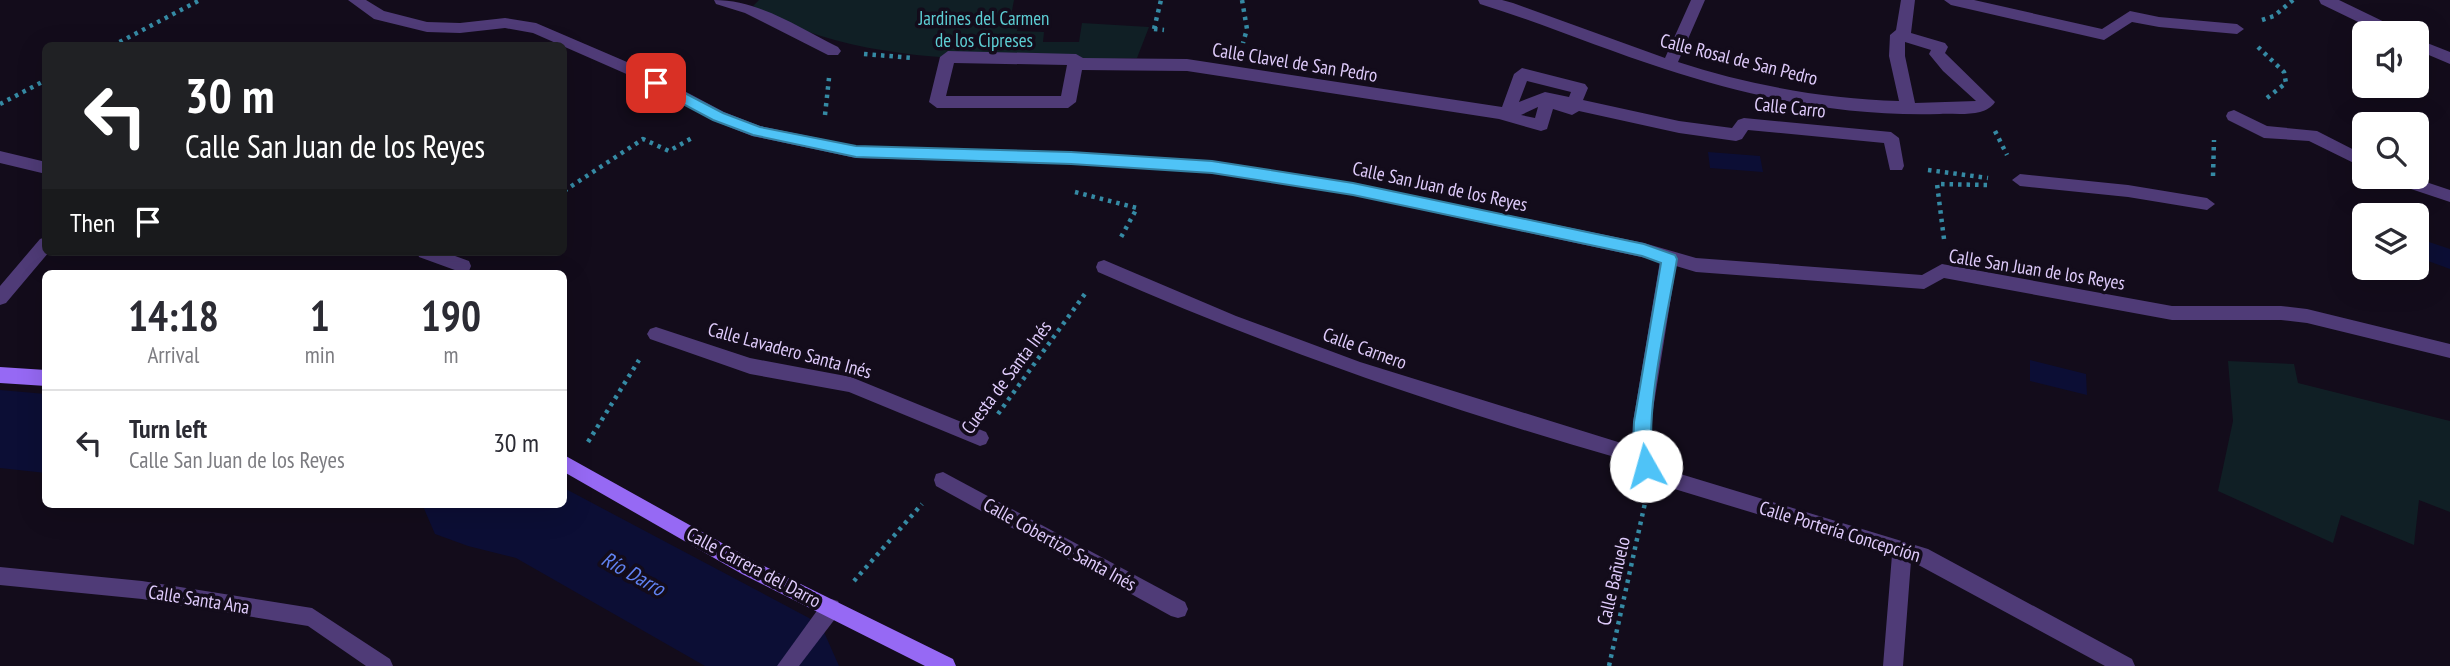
<!DOCTYPE html>
<html lang="en">
<head>
<meta charset="utf-8">
<style>
  :root { --surface:#fff; --page:#f2f2f3; --text:#2b2b33; --muted:#7c7c81; --line:#e1e1e2 }
  body { margin:0; font-family:"PT Sans Narrow",sans-serif; background:var(--page); color:var(--text); height:100vh; display:flex; flex-direction:column; font-size:26px; white-space:nowrap }
  * { box-sizing:border-box; margin:0 }
  p { font-size:23px; color:var(--muted) }
  .icon { flex:none; width:38px; height:38px; fill:none; stroke:currentColor; stroke-width:2; stroke-linecap:round; stroke-linejoin:round }
  .map { position:relative; flex:1; overflow:hidden }
  .side { position:absolute; left:42px; top:270px; width:525px; height:238px; display:flex; flex-direction:column; background:var(--surface); border-radius:10px; box-shadow:0 7px 28px #0002 }
  .side>* { flex:none }
  .top-card { position:absolute; left:42px; top:42px; width:525px; height:214px; border-radius:10px; box-shadow:0 7px 28px #0002; background:#202124; color:#fff; overflow:hidden }
  .fabs { position:absolute; left:2352px; top:21px; display:grid; gap:14px }
  .fabs a { display:grid; place-items:center; width:77px; height:77px; border-radius:10px; background:var(--surface); box-shadow:0 7px 28px #0002; font-size:35px }
  .pin { position:absolute; display:grid; place-items:center; width:60px; height:60px; color:#fff; margin:-30px; border-radius:14px; box-shadow:0 4px 10px #0006 }
  .me { position:absolute; width:77px; margin:-38px; rotate:353deg; stroke-linejoin:round; filter:drop-shadow(0 0 5px #0008) }
  .turn { display:flex; align-items:center; gap:24px; height:147px; padding:0 28px; font-size:32px }
  .turn .icon { width:91px; height:91px; stroke-width:2.5 }
  .turn b { display:block; font-size:49px; line-height:60px }
  .then { display:flex; align-items:center; height:66px; padding:0 28px; background:#0003; gap:14px; font-size:26px }
  .eta { display:flex; justify-content:space-evenly; align-items:center; height:119px; text-align:center }
  .eta b { font-size:42px; font-weight:700; line-height:49px }
  ul { padding:0; list-style:none }
  li { display:flex; align-items:center; gap:21px; height:105px; padding:0 28px; border-top:2px solid var(--line) }
  li div { flex:1 }
  li b { display:block; font-size:26px }
  li em { font-style:normal }
  .map>svg:first-child { display:block }
</style>
</head>
<body>
<div class="map">
<svg width="2450" height="666" viewBox="0 0 2450 666">
  <rect width="100%" height="100%" fill="#130c1b"/>
  <g fill="#101f25">
    <path d="M759,0H1014L1011,16L1019,22L1017,31L1044,32L1043,42H1079L1082,23L1149,27L1137,58C1019,61 857,70 753,6Z"/>
    <path d="M2228,361L2294,364L2298,383L2450,421V512L2419,500L2414,545L2341,515L2333,543L2218,491L2233,421Z"/>
  </g>
  <g fill="#0c0e35">
    <path d="M1708,152L1760,156L1763,172L1710,168Z"/>
    <path d="M2417,238L2450,249V269L2417,257Z"/>
    <path d="M2030,360L2086,374L2087,395L2030,381Z"/>
  </g>
  <g fill="none" stroke-linecap="round" stroke-linejoin="round">
    <g fill="#0c0e35" fill-rule="evenodd">
      <path d="M0,390L46,394V473L0,468Z"/>
      <path d="M564,488L809,618L824,632L839,666H705L516,558L468,546L435,534L422,504H564Z"/>
    </g>
    <g stroke="#358aa4" stroke-width="4.5" stroke-dasharray="3.5 5" stroke-linecap="butt">
      <path d="M1242,0L1247,29L1243,43"/>
      <path d="M2262,20L2274,16L2293,0"/>
      <path d="M1154,29L1164,30"/>
      <path d="M1154,29L1161,0"/>
      <path d="M112,46L200,0"/>
      <path d="M2258,47L2284,72L2286,83L2267,98"/>
      <path d="M864,54L914,58"/>
      <path d="M0,104L46,80"/>
      <path d="M825,115L829,78"/>
      <path d="M1995,131L2007,155"/>
      <path d="M1928,170L1988,178"/>
      <path d="M2213,176L2214,140"/>
      <path d="M564,191L643,139L669,151L692,138"/>
      <path d="M1075,192L1137,208L1120,239"/>
      <path d="M1944,239L1937,184L1989,185"/>
      <path d="M998,414L1087,291"/>
      <path d="M588,442L639,360"/>
      <path d="M854,581L922,504"/>
      <path d="M1609,666L1645,503"/>
    </g>
    <g fill="#4f3b77" fill-rule="evenodd">
      <path d="M348,0H366L384,11L427,22L460,23L505,18L536,23L641,68L724,112L760,126L856,146L1071,152L1212,161L1353,183L1644,243L1696,258L1922,275L1942,264L2172,306H2281L2307,309L2450,344V358L2307,323L2281,320H2172L1944,278L1924,289L1696,272L1676,266L1651,422L1650,451L1654,461L1664,469L1928,549L2132,659L2135,666H2105L1911,561L1903,666H1883L1892,555L1658,484L1639,472L1632,451L1633,422L1660,261L1353,195L1212,173L1071,164L856,158L752,136L712,120L631,76L533,33L505,28L460,33L427,32L374,19Z"/>
      <path d="M714,0C759,0 798,27 838,47L841,51L838,55H828L745,13L716,4Z"/>
      <path d="M1478,0H1502L1513,3L1665,58L1691,0H1705L1678,62C1749,85 1824,99 1899,101L1889,56L1890,35L1896,30L1901,0H1915L1911,33L1945,43L1948,47L1945,53L1995,102C1985,118 1957,113 1940,114C1848,117 1753,98 1665,69C1602,49 1542,23 1480,4ZM1905,42L1931,50L1929,54L1943,71L1976,101L1915,103L1905,56Z"/>
      <path d="M1944,0H1974L2102,29L2130,11L2159,17L2237,24L2244,29L2237,34L2159,27L2132,22L2104,40L1951,5Z"/>
      <path d="M2319,0H2339L2399,29L2402,33H2381L2321,4Z"/>
      <path d="M2417,39L2450,52V64L2417,50Z"/>
      <path d="M948,51L1076,54L1083,58L1187,59L1502,107L1514,74L1522,68L1585,84L1588,88L1583,100L1679,121L1732,128L1738,120L1744,118L1891,132L1899,138L1904,166L1902,170H1890L1884,143L1748,130L1742,139L1736,141L1679,133L1579,111L1572,115L1553,109L1547,129L1541,131L1499,119L1187,71L1082,70L1076,102L1068,108H937L929,102L940,57ZM954,63L1067,65L1061,96H946ZM1527,81L1571,92L1569,97L1545,92L1519,102ZM1538,107L1535,118L1521,115Z"/>
      <path d="M2234,110L2267,126L2317,131L2364,155V168L2309,141L2264,138L2228,120L2226,116L2228,112Z"/>
      <path d="M0,151L46,162V174L0,163Z"/>
      <path d="M2020,174L2128,185L2207,198L2215,204L2207,210L2128,197L2020,186L2012,180Z"/>
      <path d="M2385,177H2411L2450,190V202L2387,181Z"/>
      <path d="M46,237V252H49L6,303L0,305V286L40,239Z"/>
      <path d="M417,252H444L469,261L471,266L469,271L463,273L419,257Z"/>
      <path d="M1104,260L1236,316L1360,362L1618,442L1625,444L1627,450L1625,456L1618,458C1440,407 1267,347 1098,272L1096,267L1098,262Z"/>
      <path d="M656,327L750,358L851,377L986,432L989,438L986,444L980,446L849,392L750,374L650,339L647,334L650,329Z"/>
      <path d="M943,472L1185,602L1188,609L1185,616L1178,618L1171,616L936,486L934,480L936,474Z"/>
      <path d="M0,567L142,581L312,608L390,659L393,666H366L308,626L142,599L0,585Z"/>
      <path d="M831,599L838,601L841,608L838,615L799,666H777L824,601Z"/>
    </g>
    <g fill="#9669f4" fill-rule="evenodd">
      <path d="M0,367L46,370V386L0,383Z"/>
      <path d="M564,455L756,562L953,659L956,666H925L742,574L564,472Z"/>
    </g>
  </g>
  <path fill="#4fc3f7" stroke="#337fa1" stroke-width="2" d="M656,78L723,113L760,127L856,146L1071,152L1212,161L1353,183L1644,244L1675,255L1677,259C1669,309 1641,424 1655,466L1652,472H1640L1633,451L1634,422L1661,263L1642,256L1353,195L1212,173L1071,164L856,157L753,135L713,120L651,87V80Z"/>
  <g text-anchor="middle" stroke-width="7" stroke-linejoin="round" paint-order="stroke">
    <g font-size="19" fill="#5dced4" stroke="#130c1b">
      <text x="984" y="25">Jardines del Carmen<tspan x="984" dy="22">de los Cipreses</tspan></text>
    </g>
    <g font-size="19" fill="#dfcbfb" stroke="#130c1b">
      <text transform="translate(1739 59) rotate(14)" y="7">Calle Rosal de San Pedro</text>
      <text transform="translate(1295 62) rotate(9)" y="7">Calle Clavel de San Pedro</text>
      <text transform="translate(1790 107) rotate(6)" y="7">Calle Carro</text>
      <text transform="translate(1440 186) rotate(12)" y="7">Calle San Juan de los Reyes</text>
      <text transform="translate(2037 269) rotate(9)" y="7">Calle San Juan de los Reyes</text>
      <text transform="translate(1365 348) rotate(20)" y="7">Calle Carnero</text>
      <text transform="translate(790 350) rotate(15)" y="7">Calle Lavadero Santa Inés</text>
      <text transform="translate(1006 377) rotate(-53)" y="7">Cuesta de Santa Inés</text>
      <text transform="translate(1840 531) rotate(17)" y="7">Calle Portería Concepción</text>
      <text transform="translate(1060 544) rotate(29)" y="7">Calle Cobertizo Santa Inés</text>
      <text transform="translate(754 567) rotate(28)" y="7">Calle Carrera del Darro</text>
      <text transform="translate(1613 581) rotate(-77)" y="7">Calle Bañuelo</text>
      <text transform="translate(199 599) rotate(9)" y="7">Calle Santa Ana</text>
    </g>
    <g font-size="21" font-style="italic" fill="#6183f3" stroke="#130c1b">
      <text transform="translate(633 574) rotate(29)" y="7">Río Darro</text>
    </g>
  </g>
</svg>
<div class="fabs">
<a><svg class="icon" aria-label="sound" viewBox="0 0 24 24"><path d="M4 9h4l5-4v14l-5-4H4zM17 9q2 3 0 6"/></svg></a>
<a><svg class="icon" aria-label="search" viewBox="0 0 24 24"><circle cx="10" cy="10" r="6"/><path d="M15 15l6 6"/></svg></a>
<a><svg class="icon" aria-label="layers" viewBox="0 0 24 24"><path d="M12 4l9 5-9 5-9-5zM3 14l9 5 9-5"/></svg></a>
</div>
<div class="pin" style="left:656px;top:83px;background:#d93025"><svg class="icon" aria-label="arrive" viewBox="0 0 24 24"><path d="M6 21V4h12l-3 4 3 4H6"/></svg></div>
<svg class="me" style="left:1646px;top:466px" viewBox="-20 -20 40 40"><circle r="19" fill="#fff"/><path d="M0-13L10 11 0 6-10 11z" fill="#4fc3f7"/></svg>
<div class="top-card">
<div class="turn"><svg class="icon" aria-label="left" viewBox="0 0 24 24"><path d="M17 20v-9H6M10 6l-5 5 5 5"/></svg><div><b>30 m</b>Calle San Juan de los Reyes</div></div>
<div class="then">Then<svg class="icon" aria-label="arrive" viewBox="0 0 24 24"><path d="M6 21V4h12l-3 4 3 4H6"/></svg></div>
</div>
<section class="side">
<div class="eta">
<div><b>14:18</b><p>Arrival</p></div>
<div><b>1</b><p>min</p></div>
<div><b>190</b><p>m</p></div>
</div>
<ul>
<li><svg class="icon" aria-label="left" viewBox="0 0 24 24"><path d="M17 20v-9H6M10 6l-5 5 5 5"/></svg><div><b>Turn left</b><p>Calle San Juan de los Reyes</p></div><em>30 m</em></li>
</ul>
</section>
</div>
</body>
</html>
